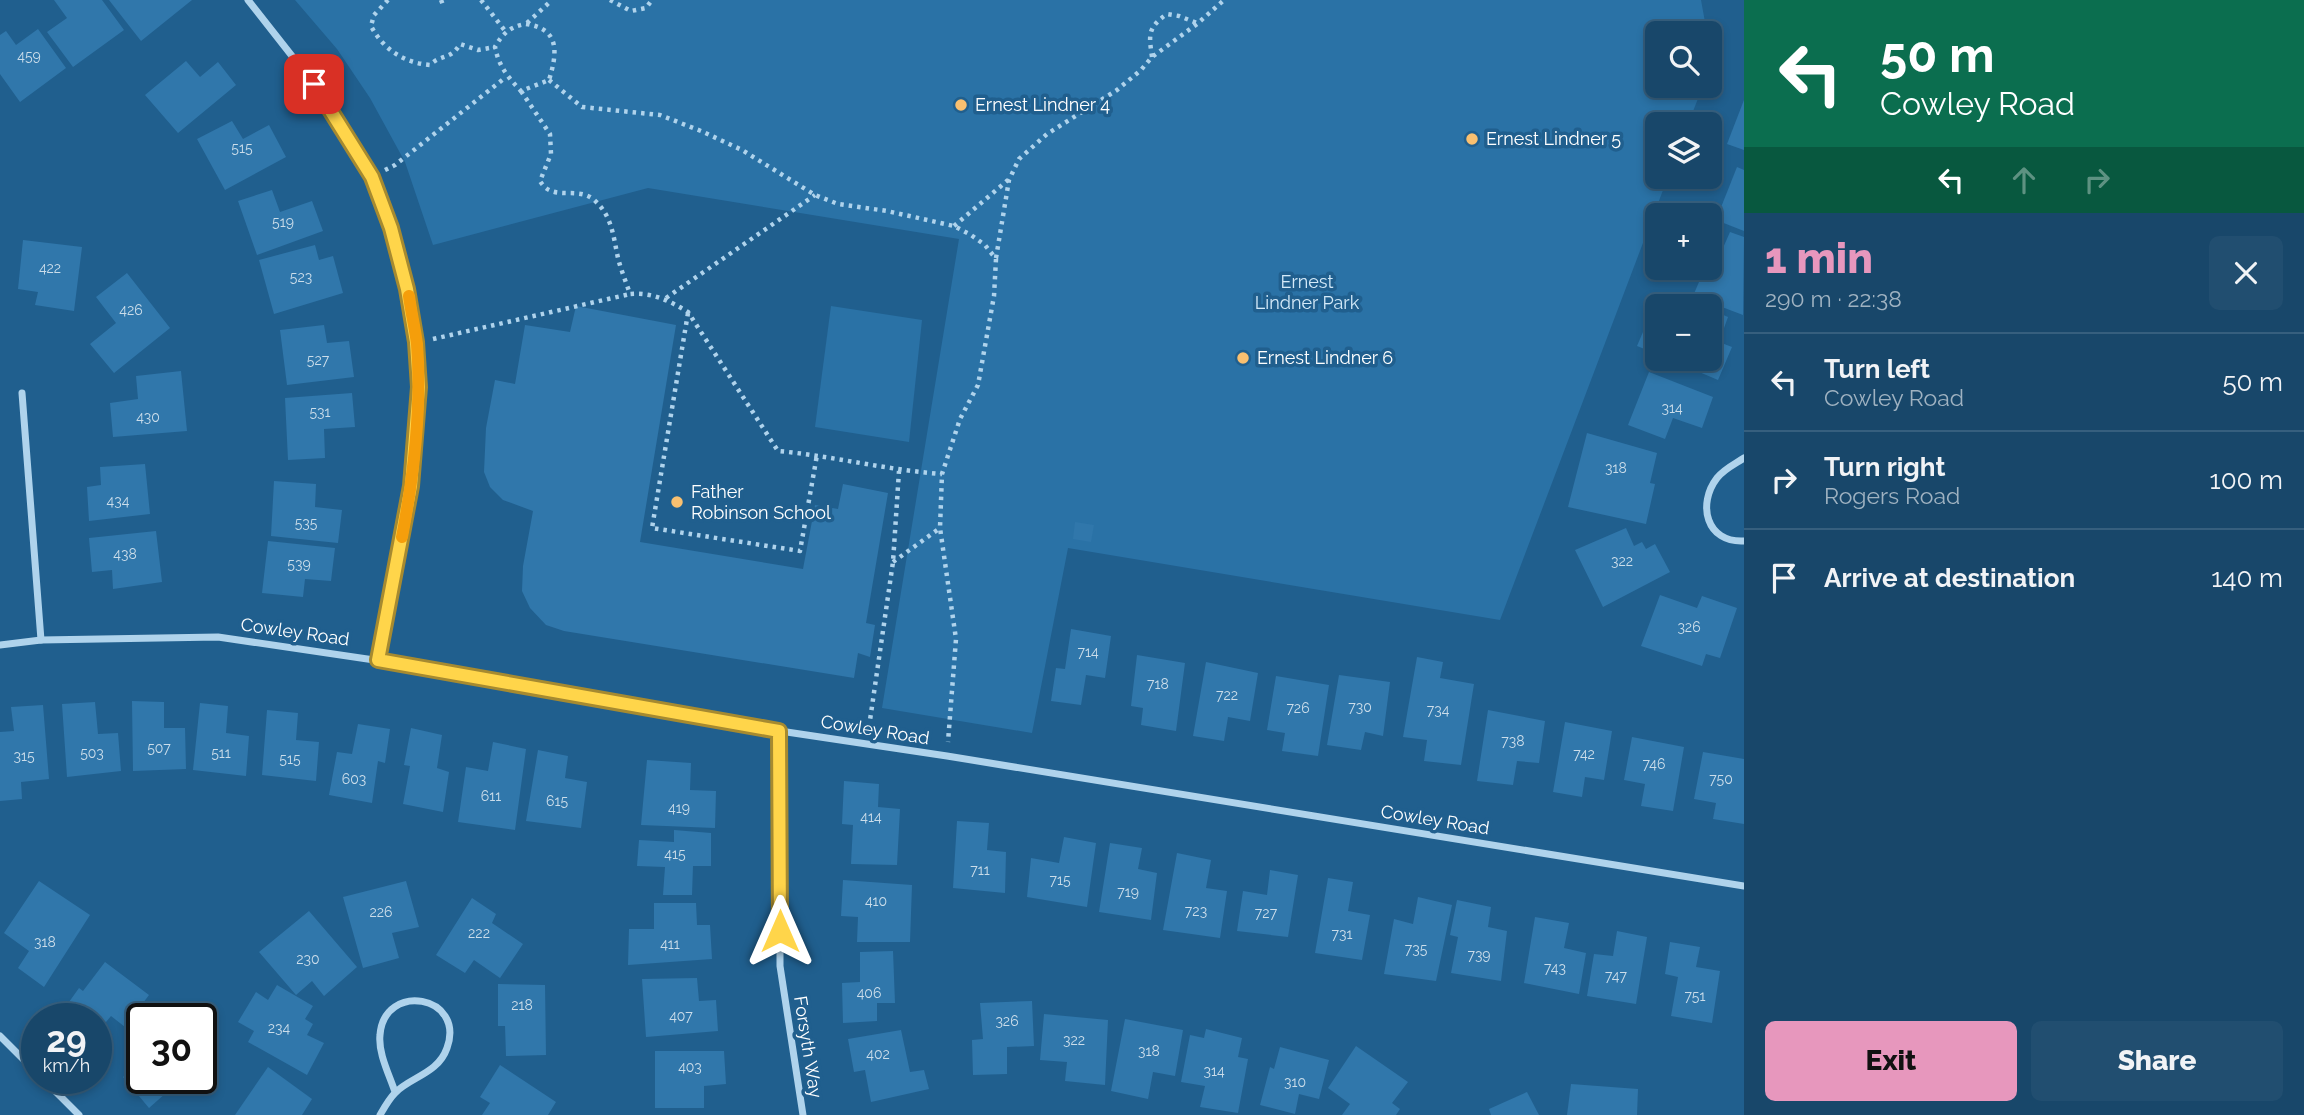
<!DOCTYPE html>
<html lang="en">
<head>
<meta charset="utf-8">
<style>
  :root { --surface:#18476a; --page:#214e70; --text:#f1f3f6; --muted:#9fb2c1; --line:#365f7e; --accent:#e797bd }
  body { margin:0; font-family:Raleway,sans-serif; background:var(--page); color:var(--text); height:100vh; display:flex; flex-direction:column; font-size:26px; white-space:nowrap }
  * { box-sizing:border-box; margin:0 }
  p { font-size:23px; color:var(--muted) }
  .icon { flex:none; width:38px; height:38px; fill:none; stroke:currentColor; stroke-width:2; stroke-linecap:round; stroke-linejoin:round }
  .map { position:relative; flex:1; overflow:hidden }
  .drawer { display:flex; flex-direction:column; background:var(--surface); width:560px }
  .drawer>* { flex:none }
  .banner { background:#0b6e4f; color:#fff; overflow:hidden }
  .tools { position:absolute; left:1645px; top:21px; display:grid; gap:14px }
  .tools a { display:grid; place-items:center; width:77px; height:77px; border-radius:10px; background:var(--surface); box-shadow:0 4px 10px #0003,0 0 0 2px var(--line); font-size:35px }
  .speed { position:absolute; left:21px; top:1003px; display:flex; gap:14px; font-size:35px; font-weight:700; text-align:center }
  .speed>* { display:grid; place-content:center; width:91px; height:91px; border-radius:50%; background:var(--surface); box-shadow:0 4px 10px #0003,0 0 0 2px var(--line); line-height:1 }
  .speed small { font-size:18px; font-weight:400 }
  .speed .limit { border:4px solid #111; border-radius:10px; background:#fff; color:#111 }
  .pin { position:absolute; display:grid; place-items:center; width:60px; height:60px; color:#fff; margin:-30px; border-radius:14px; box-shadow:0 4px 10px #0006 }
  .me { position:absolute; width:77px; margin:-38px; rotate:0deg; stroke-linejoin:round; filter:drop-shadow(0 0 5px #0008) }
  .turn { display:flex; align-items:center; gap:24px; height:147px; padding:0 21px; font-size:32px }
  .turn .icon { width:91px; height:91px; stroke-width:2.5 }
  .turn b { display:block; font-size:49px; line-height:60px }
  .lanes { display:flex; align-items:center; height:66px; padding:0 21px; background:#0003; justify-content:center; gap:35px; direction:ltr }
  .lanes .off { opacity:.35 }
  .round { display:grid; place-items:center; flex:none; width:74px; height:74px; border-radius:10px; background:var(--page) }
  .summary { display:flex; align-items:center; justify-content:space-between; height:119px; padding:0 21px }
  h1 { font-size:42px; font-weight:800; line-height:52px; color:var(--accent) }
  .cta { display:flex; gap:14px; margin-top:auto; padding:14px 21px }
  .cta a { flex:1; height:80px; border-radius:10px; background:var(--accent); color:#111; font-size:28px; font-weight:800; line-height:80px; text-align:center }
  .cta a+a { background:var(--page); color:var(--text) }
  ul { padding:0; list-style:none }
  li { display:flex; align-items:center; gap:21px; height:98px; padding:0 21px; border-top:2px solid var(--line) }
  li div { flex:1 }
  li b { display:block; font-size:26px }
  li em { font-style:normal }
  main { display:flex; flex:1; min-height:0 }
  .map>svg:first-child { display:block }
</style>
</head>
<body>
<main>
<div class="map">
<svg width="1744" height="1115" viewBox="0 0 1744 1115">
  <rect width="100%" height="100%" fill="#205f8e"/>
  <g fill="#2a72a6">
    <path d="M295,0H1701L1707,33H1657V86H1703L1688,124H1657V177H1668L1500,620L1068,548L1032,733L882,708L959,239L648,188L433,245L405,162L370,98L337,49Z"/>
    <path d="M831,306L922,320L909,442L815,427Z"/>
  </g>
  <g fill="#3077ab">
    <path d="M54,0H102L124,30L73,67L47,32L67,18Z"/>
    <path d="M109,0H192L141,41Z"/>
    <path d="M38,29L66,68L20,102L0,74V35L6,31L16,45Z"/>
    <path d="M186,61L200,77L218,62L236,85L178,133L145,95Z"/>
    <path d="M1744,100V150L1727,144Z"/>
    <path d="M232,121L243,139L269,125L286,157L225,190L197,139Z"/>
    <path d="M1737,167L1744,170V231L1716,220Z"/>
    <path d="M272,190L280,212L312,201L323,231L257,255L238,201Z"/>
    <path d="M1730,232L1744,237L1743,315L1693,296L1705,268H1710L1711,254L1719,257Z"/>
    <path d="M23,240L82,247L74,311L35,305L38,292L18,289Z"/>
    <path d="M315,245L319,260L333,256L343,293L274,314L259,260Z"/>
    <path d="M127,273L170,328L114,373L90,344L116,323L96,297Z"/>
    <path d="M1655,304H1657V354L1637,346Z"/>
    <path d="M576,306L676,325L640,542L803,569L815,505L838,509L843,484L888,493L866,623L875,625L870,657L858,653L854,678L564,631L546,625L530,608L522,591L523,566L533,511L503,500L490,487L484,472L486,428L495,380L515,384L525,325L570,332Z"/>
    <path d="M1710,309L1728,317L1719,342L1732,347L1718,380L1678,363L1681,359H1710Z"/>
    <path d="M324,325L327,343L349,341L354,377L287,385L280,330Z"/>
    <path d="M181,371L187,431L113,437L110,403L138,399L136,376Z"/>
    <path d="M1649,372L1713,397L1702,428L1673,418L1665,439L1628,425Z"/>
    <path d="M352,393L355,427L324,429L325,458L288,460L285,398Z"/>
    <path d="M1587,433L1657,453L1650,483L1655,484L1646,524L1568,507Z"/>
    <path d="M145,464L150,514L89,521L87,487L101,485L100,467Z"/>
    <path d="M274,481L316,484L315,507L342,510L338,543L271,536Z"/>
    <path d="M1075,522L1094,525L1091,542L1073,539Z"/>
    <path d="M1626,528L1634,546L1642,542L1646,549L1655,544L1670,572L1603,607L1575,550Z"/>
    <path d="M156,531L162,582L113,589L112,570L92,572L89,538Z"/>
    <path d="M268,541L335,548L331,581L305,579L303,597L262,593Z"/>
    <path d="M1660,595L1697,608L1702,596L1737,608L1720,658L1706,654L1702,666L1641,646Z"/>
    <path d="M1071,629L1111,636L1105,678L1086,675L1081,705L1051,701L1056,668L1065,669Z"/>
    <path d="M1137,655L1185,663L1176,731L1141,725L1143,708L1131,706Z"/>
    <path d="M1417,657L1443,662L1440,678L1474,684L1461,765L1424,761L1427,740L1403,737Z"/>
    <path d="M1206,662L1258,673L1250,721L1228,717L1224,741L1193,736Z"/>
    <path d="M1339,675L1390,682L1383,736L1365,732L1361,750L1327,745Z"/>
    <path d="M1276,676L1329,685L1318,756L1282,751L1285,733L1267,730Z"/>
    <path d="M132,701L164,702V728H185L186,769L133,771Z"/>
    <path d="M95,702L98,734L118,733L121,771L67,777L62,704Z"/>
    <path d="M200,703L228,706L226,733L249,736L246,776L193,770Z"/>
    <path d="M43,705L49,779L21,782L22,799L0,801V732L14,731L11,707Z"/>
    <path d="M267,710L298,713L296,740L319,742L316,781L262,775Z"/>
    <path d="M1488,710L1545,721L1539,763L1517,761L1513,785L1477,781Z"/>
    <path d="M1565,722L1612,731L1604,780L1585,777L1582,797L1553,792Z"/>
    <path d="M358,724L390,729L385,763L378,761L372,803L329,795L337,752L352,754Z"/>
    <path d="M411,728L442,735L437,768L449,772L443,812L403,804L410,766L404,765Z"/>
    <path d="M1632,737L1684,747L1673,811L1641,806L1645,784L1624,780Z"/>
    <path d="M493,742L526,749L515,830L458,822L466,767L488,771Z"/>
    <path d="M538,750L568,756L565,778L587,782L581,828L526,821Z"/>
    <path d="M1703,752L1744,759V824L1713,819L1716,803L1694,799Z"/>
    <path d="M647,760L691,763L690,790L716,791L715,828L641,825Z"/>
    <path d="M844,781L879,784L878,807L900,809L897,865L851,864L853,825L842,824Z"/>
    <path d="M957,821L989,823L987,850L1006,852L1005,893L953,888Z"/>
    <path d="M674,830L711,833V866H693L692,895H663L665,867L637,866L639,840L674,842Z"/>
    <path d="M1064,837L1096,843L1087,907L1027,897L1031,858L1059,863Z"/>
    <path d="M1110,843L1142,848L1138,869L1157,873L1151,920L1099,912Z"/>
    <path d="M1177,853L1211,860L1206,888L1227,891L1220,938L1163,930Z"/>
    <path d="M1270,870L1298,875L1288,937L1237,931L1243,891L1267,895Z"/>
    <path d="M1328,878L1353,882L1348,911L1370,915L1362,960L1315,953Z"/>
    <path d="M843,880L912,885L910,942H857L858,917L841,916Z"/>
    <path d="M39,881L90,915L44,987L18,968L29,951L4,933Z"/>
    <path d="M406,881L419,927L392,933L399,958L363,968L343,897Z"/>
    <path d="M1418,897L1452,905L1436,981L1384,974L1394,919L1413,924Z"/>
    <path d="M472,898L496,914L492,923L523,944L500,978L474,960L465,973L436,955Z"/>
    <path d="M1457,900L1491,907L1488,927L1507,931L1501,981L1451,973L1458,937L1450,935Z"/>
    <path d="M654,903H696L697,925H710L712,959L628,965L629,929H654Z"/>
    <path d="M309,911L357,967L324,996L312,981L296,995L259,952Z"/>
    <path d="M1535,917L1569,923L1564,948L1586,953L1579,994L1524,983Z"/>
    <path d="M1617,931L1647,937L1636,1004L1587,996L1594,954L1613,956Z"/>
    <path d="M1670,942L1700,947L1696,967L1720,971L1712,1023L1671,1016L1678,977L1665,974Z"/>
    <path d="M893,951L895,1003H877V1021L843,1023L842,983L860,982V952Z"/>
    <path d="M105,962L149,995L125,1027L111,1016L96,1034V1018H63L59,1016L79,988L83,991Z"/>
    <path d="M697,978L699,1001L716,1000L718,1031L646,1037L642,979Z"/>
    <path d="M498,984L545,985L546,1055L506,1056L505,1026H498Z"/>
    <path d="M277,985L313,1006L305,1019L313,1024L307,1035L324,1043L307,1075L248,1042L254,1031L238,1022L256,992L268,1000Z"/>
    <path d="M1032,1001L1034,1046L1007,1047V1074L973,1075L972,1040L983,1039L980,1003Z"/>
    <path d="M1044,1014L1108,1020L1105,1085L1065,1081L1067,1062L1040,1060Z"/>
    <path d="M1125,1019L1183,1030L1175,1076L1153,1072L1148,1099L1111,1091Z"/>
    <path d="M1206,1029L1242,1038L1238,1057L1248,1059L1238,1113L1200,1107L1205,1086L1181,1082L1190,1035L1204,1038Z"/>
    <path d="M901,1030L910,1072L924,1070L929,1089L871,1102L865,1070L854,1072L848,1039Z"/>
    <path d="M1356,1046L1408,1082L1392,1103L1400,1109L1396,1115H1342L1350,1104L1328,1088Z"/>
    <path d="M1280,1047L1329,1060L1319,1099L1299,1094L1295,1114L1260,1105L1270,1067L1274,1069Z"/>
    <path d="M655,1051H724L726,1084L704,1086V1108H655Z"/>
    <path d="M142,1061V1078H183L149,1108L123,1077Z"/>
    <path d="M500,1065L556,1102L548,1115H482L490,1103L480,1097Z"/>
    <path d="M268,1067L312,1099L302,1115H235Z"/>
    <path d="M1571,1084L1638,1089L1637,1115H1567Z"/>
    <path d="M1527,1092L1539,1115H1491L1489,1109Z"/>
  </g>
  <g fill="none" stroke-linecap="round" stroke-linejoin="round">
    <g stroke="#afd3ec" stroke-width="4.5" stroke-dasharray="3.5 5" stroke-linecap="butt">
      <path d="M388,0L374,15L371,26C383,49 404,63 430,65C441,54 451,60 460,44L478,50L495,47"/>
      <path d="M441,0L443,5"/>
      <path d="M481,0L506,32"/>
      <path d="M610,0L631,11L646,8L652,0"/>
      <path d="M527,23L552,0"/>
      <path d="M526,24C561,29 557,54 549,80L521,91C508,77 499,67 495,47C502,34 511,26 526,24Z"/>
      <path d="M1152,57C1149,35 1147,28 1167,14L1179,16L1197,23"/>
      <path d="M549,80L582,107L660,115L701,131L742,150L815,195L838,204L887,211L954,226L971,235L985,245L996,259L994,296L978,385L960,419L942,474L940,528L956,639L948,742"/>
      <path d="M521,91L550,134L551,154L540,181C552,202 576,186 593,199C612,215 613,235 618,258C621,270 626,282 630,294C652,292 670,301 688,312L778,451C833,456 886,470 942,474"/>
      <path d="M385,170L395,165L506,77"/>
      <path d="M954,226L1008,180"/>
      <path d="M996,258L1009,180L1019,159L1047,134L1117,90L1141,70L1152,57L1197,24L1224,0"/>
      <path d="M666,298L815,195"/>
      <path d="M688,313L652,528L800,551L817,455"/>
      <path d="M433,339L630,294"/>
      <path d="M893,562L940,528"/>
      <path d="M869,727L893,562L899,471"/>
    </g>
    <g stroke="#afd3ec" stroke-width="7">
      <path d="M248,0L314,84L372,177L391,228L407,289L416,342L419,387L411,487L378,660"/>
      <path d="M22,393L41,640"/>
      <path d="M1744,458C1735,464 1724,469 1717,478C1697,504 1706,543 1744,541"/>
      <path d="M0,645L41,640L218,637L408,665L780,731L947,756L1744,886"/>
      <path d="M780,731V966L803,1115"/>
      <path d="M0,1036L37,1073"/>
      <path d="M42,1078L79,1115"/>
      <path d="M380,1115C384,1108 389,1099 395,1093C410,1077 438,1074 447,1048C466,995 384,981 380,1035C378,1053 389,1074 395,1092"/>
    </g>
  </g>
  <g fill="none" stroke-linecap="round" stroke-linejoin="round">
    <defs>
      <path id="route" d="M314,84L372,177L391,228L407,289L416,342L419,387L411,486L378,660L779,731L780,931"/>
    </defs>
    <use href="#route" stroke="#a68a30" stroke-width="18"/>
    <use href="#route" stroke="#ffd54a" stroke-width="12"/>
    <path stroke="#f59e0b" stroke-width="12" d="M402,537C414,474 422,408 417,344C415,328 411,312 409,296"/>
  </g>
  <g fill="#f9c070" stroke="#205f8e" stroke-width="2.5">
    <circle cx="961" cy="105" r="7"/>
    <circle cx="1472" cy="139" r="7"/>
    <circle cx="1243" cy="358" r="7"/>
    <circle cx="677" cy="502" r="7"/>
  </g>
  <g text-anchor="middle" stroke-width="7" stroke-linejoin="round" paint-order="stroke">
    <g font-size="14" fill="#cbddea">
      <text x="29" y="61">459</text>
      <text x="242" y="153">515</text>
      <text x="283" y="227">519</text>
      <text x="50" y="273">422</text>
      <text x="301" y="282">523</text>
      <text x="131" y="315">426</text>
      <text x="318" y="365">527</text>
      <text x="1672" y="413">314</text>
      <text x="320" y="417">531</text>
      <text x="148" y="422">430</text>
      <text x="1616" y="473">318</text>
      <text x="118" y="506">434</text>
      <text x="306" y="528">535</text>
      <text x="125" y="559">438</text>
      <text x="1622" y="566">322</text>
      <text x="299" y="569">539</text>
      <text x="1689" y="632">326</text>
      <text x="1088" y="657">714</text>
      <text x="1158" y="689">718</text>
      <text x="1227" y="700">722</text>
      <text x="1360" y="712">730</text>
      <text x="1298" y="713">726</text>
      <text x="1438" y="715">734</text>
      <text x="1513" y="746">738</text>
      <text x="159" y="753">507</text>
      <text x="92" y="758">503</text>
      <text x="221" y="758">511</text>
      <text x="1584" y="759">742</text>
      <text x="24" y="761">315</text>
      <text x="290" y="764">515</text>
      <text x="1654" y="769">746</text>
      <text x="354" y="784">603</text>
      <text x="1721" y="784">750</text>
      <text x="491" y="801">611</text>
      <text x="557" y="806">615</text>
      <text x="679" y="813">419</text>
      <text x="871" y="822">414</text>
      <text x="675" y="859">415</text>
      <text x="980" y="875">711</text>
      <text x="1060" y="885">715</text>
      <text x="1128" y="897">719</text>
      <text x="876" y="906">410</text>
      <text x="1196" y="916">723</text>
      <text x="381" y="917">226</text>
      <text x="1266" y="918">727</text>
      <text x="479" y="938">222</text>
      <text x="1342" y="939">731</text>
      <text x="45" y="947">318</text>
      <text x="670" y="949">411</text>
      <text x="1416" y="954">735</text>
      <text x="1479" y="960">739</text>
      <text x="308" y="964">230</text>
      <text x="1555" y="973">743</text>
      <text x="1616" y="981">747</text>
      <text x="869" y="998">406</text>
      <text x="1695" y="1001">751</text>
      <text x="522" y="1010">218</text>
      <text x="681" y="1021">407</text>
      <text x="1007" y="1026">326</text>
      <text x="279" y="1033">234</text>
      <text x="1074" y="1045">322</text>
      <text x="1149" y="1056">318</text>
      <text x="878" y="1059">402</text>
      <text x="690" y="1072">403</text>
      <text x="1214" y="1076">314</text>
      <text x="1295" y="1087">310</text>
    </g>
    <g font-size="18" fill="#fff" stroke="#205f8e" text-anchor="start">
      <text x="975" y="111">Ernest Lindner 4</text>
      <text x="1486" y="145">Ernest Lindner 5</text>
      <text x="1257" y="364">Ernest Lindner 6</text>
      <text x="691" y="498">Father<tspan x="691" dy="21">Robinson School</tspan></text>
    </g>
    <g font-size="18" fill="#d4eaf9" stroke="#205f8e">
      <text x="1307" y="288">Ernest<tspan x="1307" dy="21">Lindner Park</tspan></text>
    </g>
    <g font-size="18" fill="#fff" stroke="#205f8e">
      <text transform="translate(295 632) rotate(8)" y="6">Cowley Road</text>
      <text transform="translate(875 730) rotate(9)" y="6">Cowley Road</text>
      <text transform="translate(1435 820) rotate(9)" y="6">Cowley Road</text>
      <text transform="translate(808 1047) rotate(81)" y="6">Forsyth Way</text>
    </g>
  </g>
</svg>
<div class="tools">
<a><svg class="icon" aria-label="search" viewBox="0 0 24 24"><circle cx="10" cy="10" r="6"/><path d="M15 15l6 6"/></svg></a>
<a><svg class="icon" aria-label="layers" viewBox="0 0 24 24"><path d="M12 4l9 5-9 5-9-5zM3 14l9 5 9-5"/></svg></a>
<a>+</a>
<a>−</a>
</div>
<div class="speed"><div>29<small>km/h</small></div><div class="limit">30</div></div>
<div class="pin" style="left:314px;top:84px;background:#d93025"><svg class="icon" aria-label="arrive" viewBox="0 0 24 24"><path d="M6 21V4h12l-3 4 3 4H6"/></svg></div>
<svg class="me" style="left:780px;top:931px" viewBox="-20 -20 40 40"><path d="M0-17L14 15 0 8-14 15z" fill="#ffd54a" stroke="#fff" stroke-width="4"/></svg>
</div>
<section class="drawer">
<div class="banner">
<div class="turn"><svg class="icon" aria-label="left" viewBox="0 0 24 24"><path d="M17 20v-9H6M10 6l-5 5 5 5"/></svg><div><b>50 m</b>Cowley Road</div></div>
<div class="lanes"><svg class="icon" aria-label="left" viewBox="0 0 24 24"><path d="M17 20v-9H6M10 6l-5 5 5 5"/></svg><svg class="icon off" aria-label="ahead" viewBox="0 0 24 24"><path d="M12 20V5M6 11l6-6 6 6"/></svg><svg class="icon off" aria-label="right" viewBox="0 0 24 24"><path d="M7 20v-9h11M14 6l5 5-5 5"/></svg></div>
</div>
<div class="summary"><div><h1>1 min</h1><p>290 m · 22:38</p></div><a class="round"><svg class="icon" aria-label="close" viewBox="0 0 24 24"><path d="M6 6l12 12M18 6L6 18"/></svg></a></div>
<ul>
<li><svg class="icon" aria-label="left" viewBox="0 0 24 24"><path d="M17 20v-9H6M10 6l-5 5 5 5"/></svg><div><b>Turn left</b><p>Cowley Road</p></div><em>50 m</em></li>
<li><svg class="icon" aria-label="right" viewBox="0 0 24 24"><path d="M7 20v-9h11M14 6l5 5-5 5"/></svg><div><b>Turn right</b><p>Rogers Road</p></div><em>100 m</em></li>
<li><svg class="icon" aria-label="arrive" viewBox="0 0 24 24"><path d="M6 21V4h12l-3 4 3 4H6"/></svg><div><b>Arrive at destination</b></div><em>140 m</em></li>
</ul>
<div class="cta"><a>Exit</a><a>Share</a></div>
</section>
</main>
</body>
</html>
